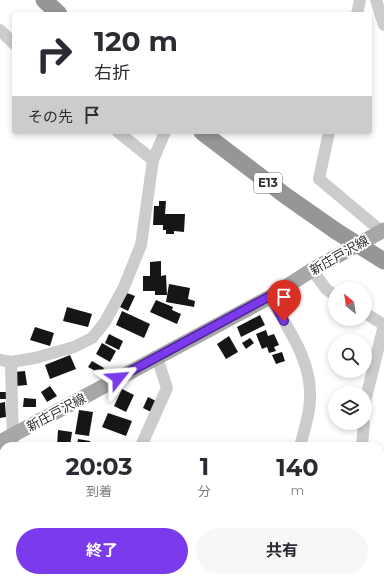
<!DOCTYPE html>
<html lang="ja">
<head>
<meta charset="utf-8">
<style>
  :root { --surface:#fff; --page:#f7f7f7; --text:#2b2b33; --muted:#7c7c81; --accent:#7c3aed }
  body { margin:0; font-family:Montserrat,"Noto Sans JP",sans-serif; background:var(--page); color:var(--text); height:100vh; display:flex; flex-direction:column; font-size:15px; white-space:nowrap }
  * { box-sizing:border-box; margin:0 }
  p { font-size:13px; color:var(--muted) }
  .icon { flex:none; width:22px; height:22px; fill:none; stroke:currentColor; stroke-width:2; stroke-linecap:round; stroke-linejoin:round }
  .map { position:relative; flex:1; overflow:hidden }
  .details { position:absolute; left:0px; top:442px; width:384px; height:140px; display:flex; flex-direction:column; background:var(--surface); border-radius:12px 12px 0 0; box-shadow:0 2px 6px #0003 }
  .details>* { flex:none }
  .guide { position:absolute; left:12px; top:12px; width:360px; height:122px; border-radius:4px; box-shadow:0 2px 6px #0003; background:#fff; color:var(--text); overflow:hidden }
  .needle { width:26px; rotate:330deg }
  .tools { position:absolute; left:328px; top:282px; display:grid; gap:8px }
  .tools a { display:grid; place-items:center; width:44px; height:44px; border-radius:50%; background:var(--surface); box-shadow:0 2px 6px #0003; font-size:20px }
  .pin { position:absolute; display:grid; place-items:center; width:34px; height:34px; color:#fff; margin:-41px -17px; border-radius:50% 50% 50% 0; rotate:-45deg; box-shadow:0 0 4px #0007 }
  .pin .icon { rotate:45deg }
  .me { position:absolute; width:44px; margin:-22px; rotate:62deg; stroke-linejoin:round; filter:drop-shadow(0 0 3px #0008) }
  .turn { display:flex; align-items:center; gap:14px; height:84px; padding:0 16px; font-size:18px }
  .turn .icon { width:52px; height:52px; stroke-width:2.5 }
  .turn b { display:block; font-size:28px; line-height:34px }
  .then { display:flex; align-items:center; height:38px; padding:0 16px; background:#0003; gap:8px; font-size:15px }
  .eta { display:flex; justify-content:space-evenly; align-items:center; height:68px; text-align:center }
  .eta b { font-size:24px; font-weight:700; line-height:28px }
  .primary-button { display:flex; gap:8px; margin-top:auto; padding:8px 16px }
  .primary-button a { flex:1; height:46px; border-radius:24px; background:var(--accent); color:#fff; font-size:16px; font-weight:700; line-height:46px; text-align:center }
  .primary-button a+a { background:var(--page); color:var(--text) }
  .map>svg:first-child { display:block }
</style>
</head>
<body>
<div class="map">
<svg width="384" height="582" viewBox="0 0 384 582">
  <rect width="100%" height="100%" fill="#fff"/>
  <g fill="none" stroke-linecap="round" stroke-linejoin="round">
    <path stroke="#c8dbed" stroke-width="17" d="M383,582L384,563"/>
  </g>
  <g fill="#161616">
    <path d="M159,201H166L165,214H185L184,232L174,231V234H166V230H163V225H153L154,206H159Z"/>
    <path d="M161,261V276L166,275L167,295H155V291H143V276H150V262Z"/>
    <path d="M169,284L190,288L188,299L195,301L194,307L166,302Z"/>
    <path d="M127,293L135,296L128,311L120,307Z"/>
    <path d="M156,300L173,307L172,310L181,314L177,324L150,312Z"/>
    <path d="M67,307L92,314L88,327L63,321Z"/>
    <path d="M122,311L150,324L144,338L116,325Z"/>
    <path d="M260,315L265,325L241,337L237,327Z"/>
    <path d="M35,327L54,333L50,346L30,340Z"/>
    <path d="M266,330L268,336L274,334L279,345L274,347L276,351L269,353L267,347L262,349L256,334Z"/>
    <path d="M109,334L123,341L119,350L105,343Z"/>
    <path d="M229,336L238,352L226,359L217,344Z"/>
    <path d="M250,338L254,343L246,349L242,343Z"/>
    <path d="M102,343L116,351L110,362L96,354Z"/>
    <path d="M282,352L285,361L276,364L272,355Z"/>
    <path d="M70,355L76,369L50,379L45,365Z"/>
    <path d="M92,361L104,368L101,374L88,367Z"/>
    <path d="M25,371L27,385L16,386L14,372Z"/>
    <path d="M50,386L57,396L47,402L41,392Z"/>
    <path d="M122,389L134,395L126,412L114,406Z"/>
    <path d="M0,392H8L9,399H0Z"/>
    <path d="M148,397L156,401L151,412L143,408Z"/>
    <path d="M24,398L36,399V407H23Z"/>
    <path d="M5,402L6,417L0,418V403Z"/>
    <path d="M79,410L93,412L89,436L75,434Z"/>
    <path d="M108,413L132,421L126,436L102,427Z"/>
    <path d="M58,430L72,432L70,446H57Z"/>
    <path d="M78,439L90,441V446H77Z"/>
    <path d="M98,442L117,445V446H97Z"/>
    <rect x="0" y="489" width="4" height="19"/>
    <path d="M4,520V532L0,533V521Z"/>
  </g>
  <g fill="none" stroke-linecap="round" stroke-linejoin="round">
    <g stroke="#ccc" stroke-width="12">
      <path d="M376,0L384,25"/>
      <path d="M357,14L360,0"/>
      <path d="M0,30L14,44"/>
      <path d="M118,132L153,160"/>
      <path d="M329,132L319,179L381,231"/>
      <path d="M312,270L327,290L335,295"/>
      <path d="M270,297C287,328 312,360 310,398C310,414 304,431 300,446"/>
      <path d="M365,313L384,325L366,398L365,408"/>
      <path d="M0,360L11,362L35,358L74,347L92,338L105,322L124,287L141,245L153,160L165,132"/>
      <path d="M11,362L13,446"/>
      <path d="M141,446L167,388L157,357"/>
      <path d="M362,446L364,423"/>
      <path d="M0,540L4,539"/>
      <path d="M81,582L82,578"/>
      <path d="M268,582L269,578"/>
      <path d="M353,582L354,578"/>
    </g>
    <path stroke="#a7a7a7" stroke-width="15" d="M0,442L270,297L312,270L384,230"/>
    <g stroke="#969696" stroke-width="17">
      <path d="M44,0L59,14"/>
      <path d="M202,132L286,196L336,231"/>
    </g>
    <path stroke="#969696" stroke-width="17" d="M336,231L384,261"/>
  </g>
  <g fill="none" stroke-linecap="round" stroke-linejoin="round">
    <defs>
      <path id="route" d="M118,378L270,296L284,321"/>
    </defs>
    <use href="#route" stroke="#51269a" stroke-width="10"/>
    <use href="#route" stroke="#7c3aed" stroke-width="7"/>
  </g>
  <g text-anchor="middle" stroke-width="4" stroke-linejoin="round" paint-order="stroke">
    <rect fill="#fff" stroke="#6d6d6d" stroke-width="1" x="254" y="173" width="28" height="20" rx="3"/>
    <g font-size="12" font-weight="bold" fill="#2f2f2f">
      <text x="268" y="187">E13</text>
    </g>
    <g font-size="13" fill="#2f2f2f" stroke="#fff">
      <text transform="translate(339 255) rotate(-30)" y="5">新庄戸沢線</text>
      <text transform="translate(56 412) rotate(-28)" y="5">新庄戸沢線</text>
    </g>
  </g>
</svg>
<div class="tools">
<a><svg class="needle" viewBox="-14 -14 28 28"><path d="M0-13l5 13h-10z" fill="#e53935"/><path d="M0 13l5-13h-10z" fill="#7c7c81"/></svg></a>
<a><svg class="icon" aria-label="search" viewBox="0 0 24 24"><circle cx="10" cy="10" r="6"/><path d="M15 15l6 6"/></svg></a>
<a><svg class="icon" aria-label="layers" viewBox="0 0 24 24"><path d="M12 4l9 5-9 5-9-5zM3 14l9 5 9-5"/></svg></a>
</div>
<div class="pin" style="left:284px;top:321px;background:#d93025"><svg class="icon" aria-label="arrive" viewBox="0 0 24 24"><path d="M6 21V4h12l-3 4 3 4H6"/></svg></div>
<svg class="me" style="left:118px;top:378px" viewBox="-20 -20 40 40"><path d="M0-17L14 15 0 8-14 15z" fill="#7c3aed" stroke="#fff" stroke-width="4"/></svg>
<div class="guide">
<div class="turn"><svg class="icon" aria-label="right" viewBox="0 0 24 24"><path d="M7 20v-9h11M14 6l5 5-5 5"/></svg><div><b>120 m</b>右折</div></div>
<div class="then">その先<svg class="icon" aria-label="arrive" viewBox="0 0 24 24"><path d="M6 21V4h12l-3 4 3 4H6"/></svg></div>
</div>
<section class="details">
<div class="eta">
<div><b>20:03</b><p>到着</p></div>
<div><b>1</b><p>分</p></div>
<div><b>140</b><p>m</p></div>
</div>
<div class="primary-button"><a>終了</a><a>共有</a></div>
</section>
</div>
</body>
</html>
